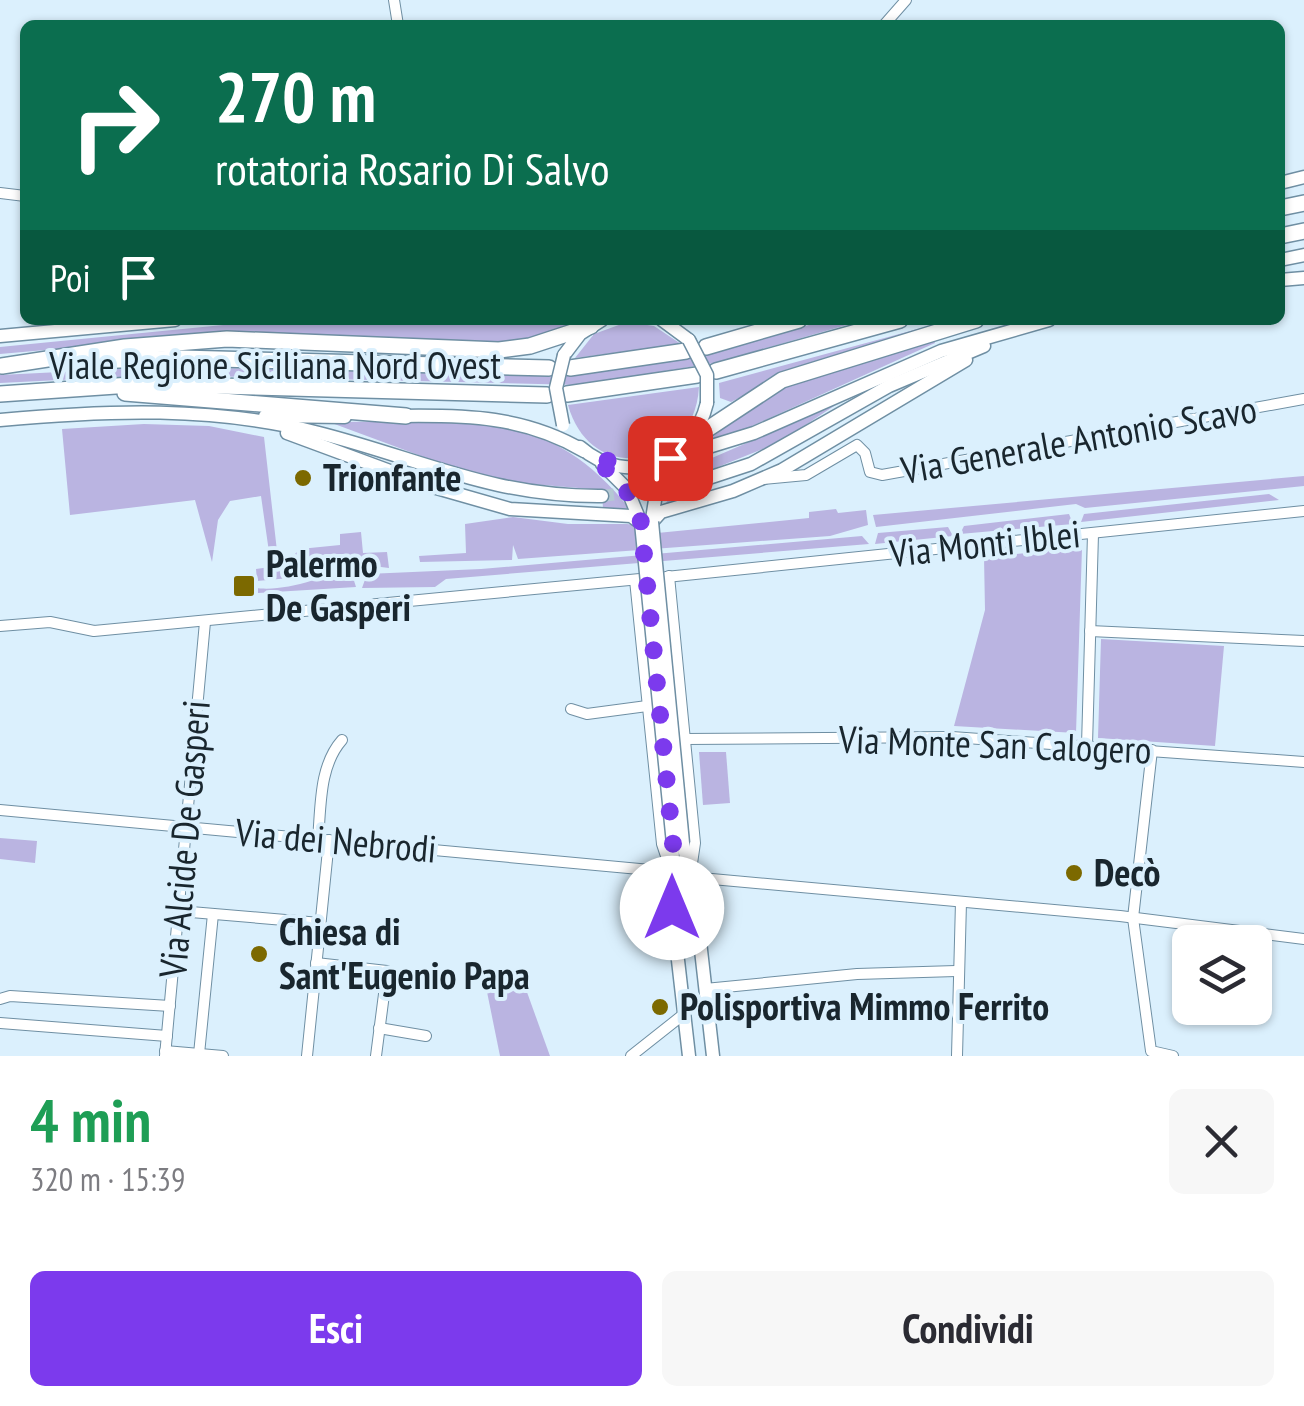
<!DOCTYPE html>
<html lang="it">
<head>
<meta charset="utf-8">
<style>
  :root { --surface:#fff; --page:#f7f7f7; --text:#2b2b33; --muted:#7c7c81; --accent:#7c3aed }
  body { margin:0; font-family:"PT Sans Narrow",sans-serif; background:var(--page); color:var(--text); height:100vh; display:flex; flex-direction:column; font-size:38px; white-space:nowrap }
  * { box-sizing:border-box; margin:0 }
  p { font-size:32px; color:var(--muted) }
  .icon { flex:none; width:55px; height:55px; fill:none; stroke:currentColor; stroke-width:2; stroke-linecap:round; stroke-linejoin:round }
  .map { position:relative; height:1056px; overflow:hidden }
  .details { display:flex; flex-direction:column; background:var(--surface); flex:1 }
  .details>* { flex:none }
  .top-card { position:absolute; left:20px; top:20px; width:1265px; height:305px; border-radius:15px; box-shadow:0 2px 8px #0004; background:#0b6e4f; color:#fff; overflow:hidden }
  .tools { position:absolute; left:1172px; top:925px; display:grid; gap:20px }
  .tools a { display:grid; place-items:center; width:100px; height:100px; border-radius:15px; background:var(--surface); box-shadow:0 2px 8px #0004; font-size:50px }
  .pin { position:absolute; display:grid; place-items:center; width:85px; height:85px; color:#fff; margin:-42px; border-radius:20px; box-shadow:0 5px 15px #0006 }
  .me { position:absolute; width:110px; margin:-55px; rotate:0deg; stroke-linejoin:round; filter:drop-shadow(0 0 8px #0008) }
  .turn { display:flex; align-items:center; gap:35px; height:210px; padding:0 30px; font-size:45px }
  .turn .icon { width:130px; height:130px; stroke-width:2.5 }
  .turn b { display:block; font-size:70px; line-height:85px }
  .then { display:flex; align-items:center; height:95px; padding:0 30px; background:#0003; gap:20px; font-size:38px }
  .round { display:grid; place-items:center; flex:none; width:105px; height:105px; border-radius:15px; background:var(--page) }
  .head { display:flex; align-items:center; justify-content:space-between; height:170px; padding:0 30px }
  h1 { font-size:60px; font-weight:600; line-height:75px; color:#1e9e55 }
  .primary-button { display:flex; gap:20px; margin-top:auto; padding:20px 30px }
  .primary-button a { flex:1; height:115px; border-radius:15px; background:var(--accent); color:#fff; font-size:40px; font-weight:600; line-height:115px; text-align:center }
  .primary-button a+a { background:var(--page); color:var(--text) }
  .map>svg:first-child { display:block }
</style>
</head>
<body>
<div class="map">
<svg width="1304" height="1056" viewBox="0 0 1304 1056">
  <rect width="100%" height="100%" fill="#dbf0fd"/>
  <g fill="#bab4e1">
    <path d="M274,320H580L539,337L499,344L238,333L0,354V347Z"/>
    <path d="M826,320H864L714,363L579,385L159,375L0,383V375L159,367L579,375L710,354Z"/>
    <path d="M627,322L654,326L681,344L575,358L594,334Z"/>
    <path d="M936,324L793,370L731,402L720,398L719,383Z"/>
    <path d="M934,339L935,343L719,441L706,442L773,390Z"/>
    <path d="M699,387C695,468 591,488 568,405Z"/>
    <path d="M837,404L780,442L683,481L686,497L666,503L691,467Z"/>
    <path d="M329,422C452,423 544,400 629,508L603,509L602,490L507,482L448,466Z"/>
    <path d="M144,424L209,426L264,437L277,551L283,552L280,557L270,559L261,496L230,501L218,520L212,562L195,500L70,515L62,429Z"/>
    <path d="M1304,476V486L1085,508L1076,504L876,527L873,515Z"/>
    <path d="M1269,494L1279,500L1081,522L1084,514Z"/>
    <path d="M836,509L838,513L866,510L868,525L830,536L518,559L513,545L512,560L420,562L419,556L466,553L465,524L513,517L568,524H627L634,525L637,535L809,518V512Z"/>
    <path d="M1069,514L1073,524L960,534L964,526Z"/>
    <path d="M948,527L953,536L875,544L878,533Z"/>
    <path d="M361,532L363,553L387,552L389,568L349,563L322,575L257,581L256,569L284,565L300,549L340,545V534Z"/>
    <path d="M862,536L869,544L446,579L435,587L362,588L367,574L481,569Z"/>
    <path d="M1082,548L1076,733L954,726L985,610L984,557Z"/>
    <path d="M350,568L356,587L243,594L242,583C268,599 324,577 350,568Z"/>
    <path d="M1101,639L1224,646L1215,746L1098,738Z"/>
    <path d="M699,752H726L730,803L703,805Z"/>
    <path d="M0,838L37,841L35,863L0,859Z"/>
    <path d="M519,970L550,1056H500L485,982Z"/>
  </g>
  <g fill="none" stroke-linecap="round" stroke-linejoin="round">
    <path stroke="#b4c8d4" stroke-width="12" stroke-dasharray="12 6" stroke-linecap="butt" d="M602,496L684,486"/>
    <defs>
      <g id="minor">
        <path d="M394,0L398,25"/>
        <path d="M884,25L906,0"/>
        <path d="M0,193L25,196"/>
        <path d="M763,479L806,475L857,445L865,453L870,472L882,475L1304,399"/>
        <path d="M669,576L695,843L690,877L1120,916L1304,939"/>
        <path d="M666,577L1304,511"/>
        <path d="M635,580L662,844L671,871"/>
        <path d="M0,626L50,622L94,631L640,579"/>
        <path d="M1090,631L1304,641"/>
        <path d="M571,709L587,714L647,706"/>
        <path d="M685,739L952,737L1304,762"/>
        <path d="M1087,745L1093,534"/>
        <path d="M1152,750L1133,918L1151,1051L1173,1056"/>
        <path d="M0,810L672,872"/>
        <path d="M318,839C321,806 319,766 342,740"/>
        <path d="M179,911L320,923"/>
        <path d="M316,963L387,971L376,1056"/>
        <path d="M705,989L857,974L956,971"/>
        <path d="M0,999L10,996L170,1006"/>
        <path d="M0,1023L167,1036"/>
        <path d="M379,1028L426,1036"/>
        <path d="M165,1051L223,1056"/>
        <path d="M199,1054L213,914"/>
        <path d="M165,1056L205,622"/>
        <path d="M307,1056L329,840"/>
        <path d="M631,1056L684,1014"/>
        <path d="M957,1056L961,902"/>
      </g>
      <g id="tertiary">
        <path d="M1280,183L1304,177"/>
        <path d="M1280,260L1304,255"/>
        <path d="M1280,280L1304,278"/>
        <path d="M662,320L689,340"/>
        <path d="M0,336L175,320"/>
        <path d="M564,355L580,334L602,320"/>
        <path d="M265,416L345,417"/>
        <path d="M400,416C466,415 525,416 584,451"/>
        <path d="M0,420C108,410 213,406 319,433C421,459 493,497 602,496"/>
        <path d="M287,433L433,487L510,509L631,516L641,523"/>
        <path d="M580,447C628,489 693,462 707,403"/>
        <path d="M602,464L627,489L641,523"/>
        <path d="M650,465L754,433L941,351L1049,320"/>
        <path d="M684,486L751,464L889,386L984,346"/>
        <path d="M652,519L656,494L674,459"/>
        <path d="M652,522L661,512L733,491L782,470L966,360"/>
        <path d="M683,843L696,906L713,1056"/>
        <path d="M673,844L672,908L689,1056"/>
      </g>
      <g id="primary">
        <path d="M1280,208L1304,203"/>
        <path d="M1280,236L1304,231"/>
        <path d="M706,347L799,320"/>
        <path d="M89,361L181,358L549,368"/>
        <path d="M2,366L125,347L227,339L499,350L530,346L591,326"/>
        <path d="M570,368L686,351"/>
        <path d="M716,371L900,320"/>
        <path d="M125,393L406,416"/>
        <path d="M0,394L145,384L547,395"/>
        <path d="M567,394L697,375"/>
        <path d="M688,442L782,380L976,320"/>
      </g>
    </defs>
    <use href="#minor" stroke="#6f8fa3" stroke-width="12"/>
    <use href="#tertiary" stroke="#6f8fa3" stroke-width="15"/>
    <use href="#primary" stroke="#6f8fa3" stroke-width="18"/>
    <use href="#minor" stroke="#fff" stroke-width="10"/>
    <use href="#tertiary" stroke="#fff" stroke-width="12"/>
    <use href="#primary" stroke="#fff" stroke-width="15"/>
    <defs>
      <g id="tertiary-bridge">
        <path d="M689,340L707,375V403"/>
        <path d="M563,425L556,388L564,355"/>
        <path d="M652,522L683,843"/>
        <path d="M641,523L673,844"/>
      </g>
    </defs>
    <use href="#tertiary-bridge" stroke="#6f8fa3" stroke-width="15" stroke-linecap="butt"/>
    <use href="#tertiary-bridge" stroke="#fff" stroke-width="12"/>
  </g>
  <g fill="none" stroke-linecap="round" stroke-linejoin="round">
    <path stroke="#7c3aed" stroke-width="18" stroke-dasharray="0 32.4" d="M670,458L636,468L593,457L622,483L640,514L673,844L672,908"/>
  </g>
  <g fill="#7c6900" stroke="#dbf0fd" stroke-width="4">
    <circle cx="303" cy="478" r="10"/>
    <rect x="232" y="574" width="24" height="24" rx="5"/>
    <circle cx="1074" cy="873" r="10"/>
    <circle cx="259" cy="954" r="10"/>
    <circle cx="660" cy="1007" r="10"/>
  </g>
  <g text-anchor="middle" stroke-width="8" stroke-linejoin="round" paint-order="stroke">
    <g font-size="38" fill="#19262e" stroke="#dbf0fd">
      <text x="275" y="379">Viale Regione Siciliana Nord Ovest</text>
      <text transform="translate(1079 440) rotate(-10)" y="13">Via Generale Antonio Scavo</text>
      <text transform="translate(985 544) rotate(-6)" y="13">Via Monti Iblei</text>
      <text transform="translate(995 745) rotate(2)" y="13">Via Monte San Calogero</text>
      <text transform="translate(185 839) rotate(-85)" y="13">Via Alcide De Gasperi</text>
      <text transform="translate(336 841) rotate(5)" y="13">Via dei Nebrodi</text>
    </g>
    <g font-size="38" font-weight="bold" fill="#19262e" stroke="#dbf0fd" text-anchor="start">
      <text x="323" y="491">Trionfante</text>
      <text x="266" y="577">Palermo<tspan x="266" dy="44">De Gasperi</tspan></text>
      <text x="1094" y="886">Decò</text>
      <text x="279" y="945">Chiesa di<tspan x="279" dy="44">Sant'Eugenio Papa</tspan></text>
      <text x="680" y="1020">Polisportiva Mimmo Ferrito</text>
    </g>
  </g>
</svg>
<div class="tools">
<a><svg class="icon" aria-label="layers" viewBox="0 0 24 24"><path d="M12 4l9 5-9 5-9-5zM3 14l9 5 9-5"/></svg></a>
</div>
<div class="pin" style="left:670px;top:458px;background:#d93025"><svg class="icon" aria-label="arrive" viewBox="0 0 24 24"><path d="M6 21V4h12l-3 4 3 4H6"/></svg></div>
<svg class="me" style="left:672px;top:908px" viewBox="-20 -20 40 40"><circle r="19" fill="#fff"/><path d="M0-13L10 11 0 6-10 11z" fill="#7c3aed"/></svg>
<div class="top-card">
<div class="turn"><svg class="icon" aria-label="right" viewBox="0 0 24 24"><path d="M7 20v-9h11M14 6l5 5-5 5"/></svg><div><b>270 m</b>rotatoria Rosario Di Salvo</div></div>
<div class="then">Poi<svg class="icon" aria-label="arrive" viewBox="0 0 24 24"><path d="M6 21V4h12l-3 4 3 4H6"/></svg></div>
</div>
</div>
<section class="details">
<div class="head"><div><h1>4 min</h1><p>320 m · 15:39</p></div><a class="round"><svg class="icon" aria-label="close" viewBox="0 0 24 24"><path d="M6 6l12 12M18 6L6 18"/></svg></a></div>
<div class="primary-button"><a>Esci</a><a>Condividi</a></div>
</section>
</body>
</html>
